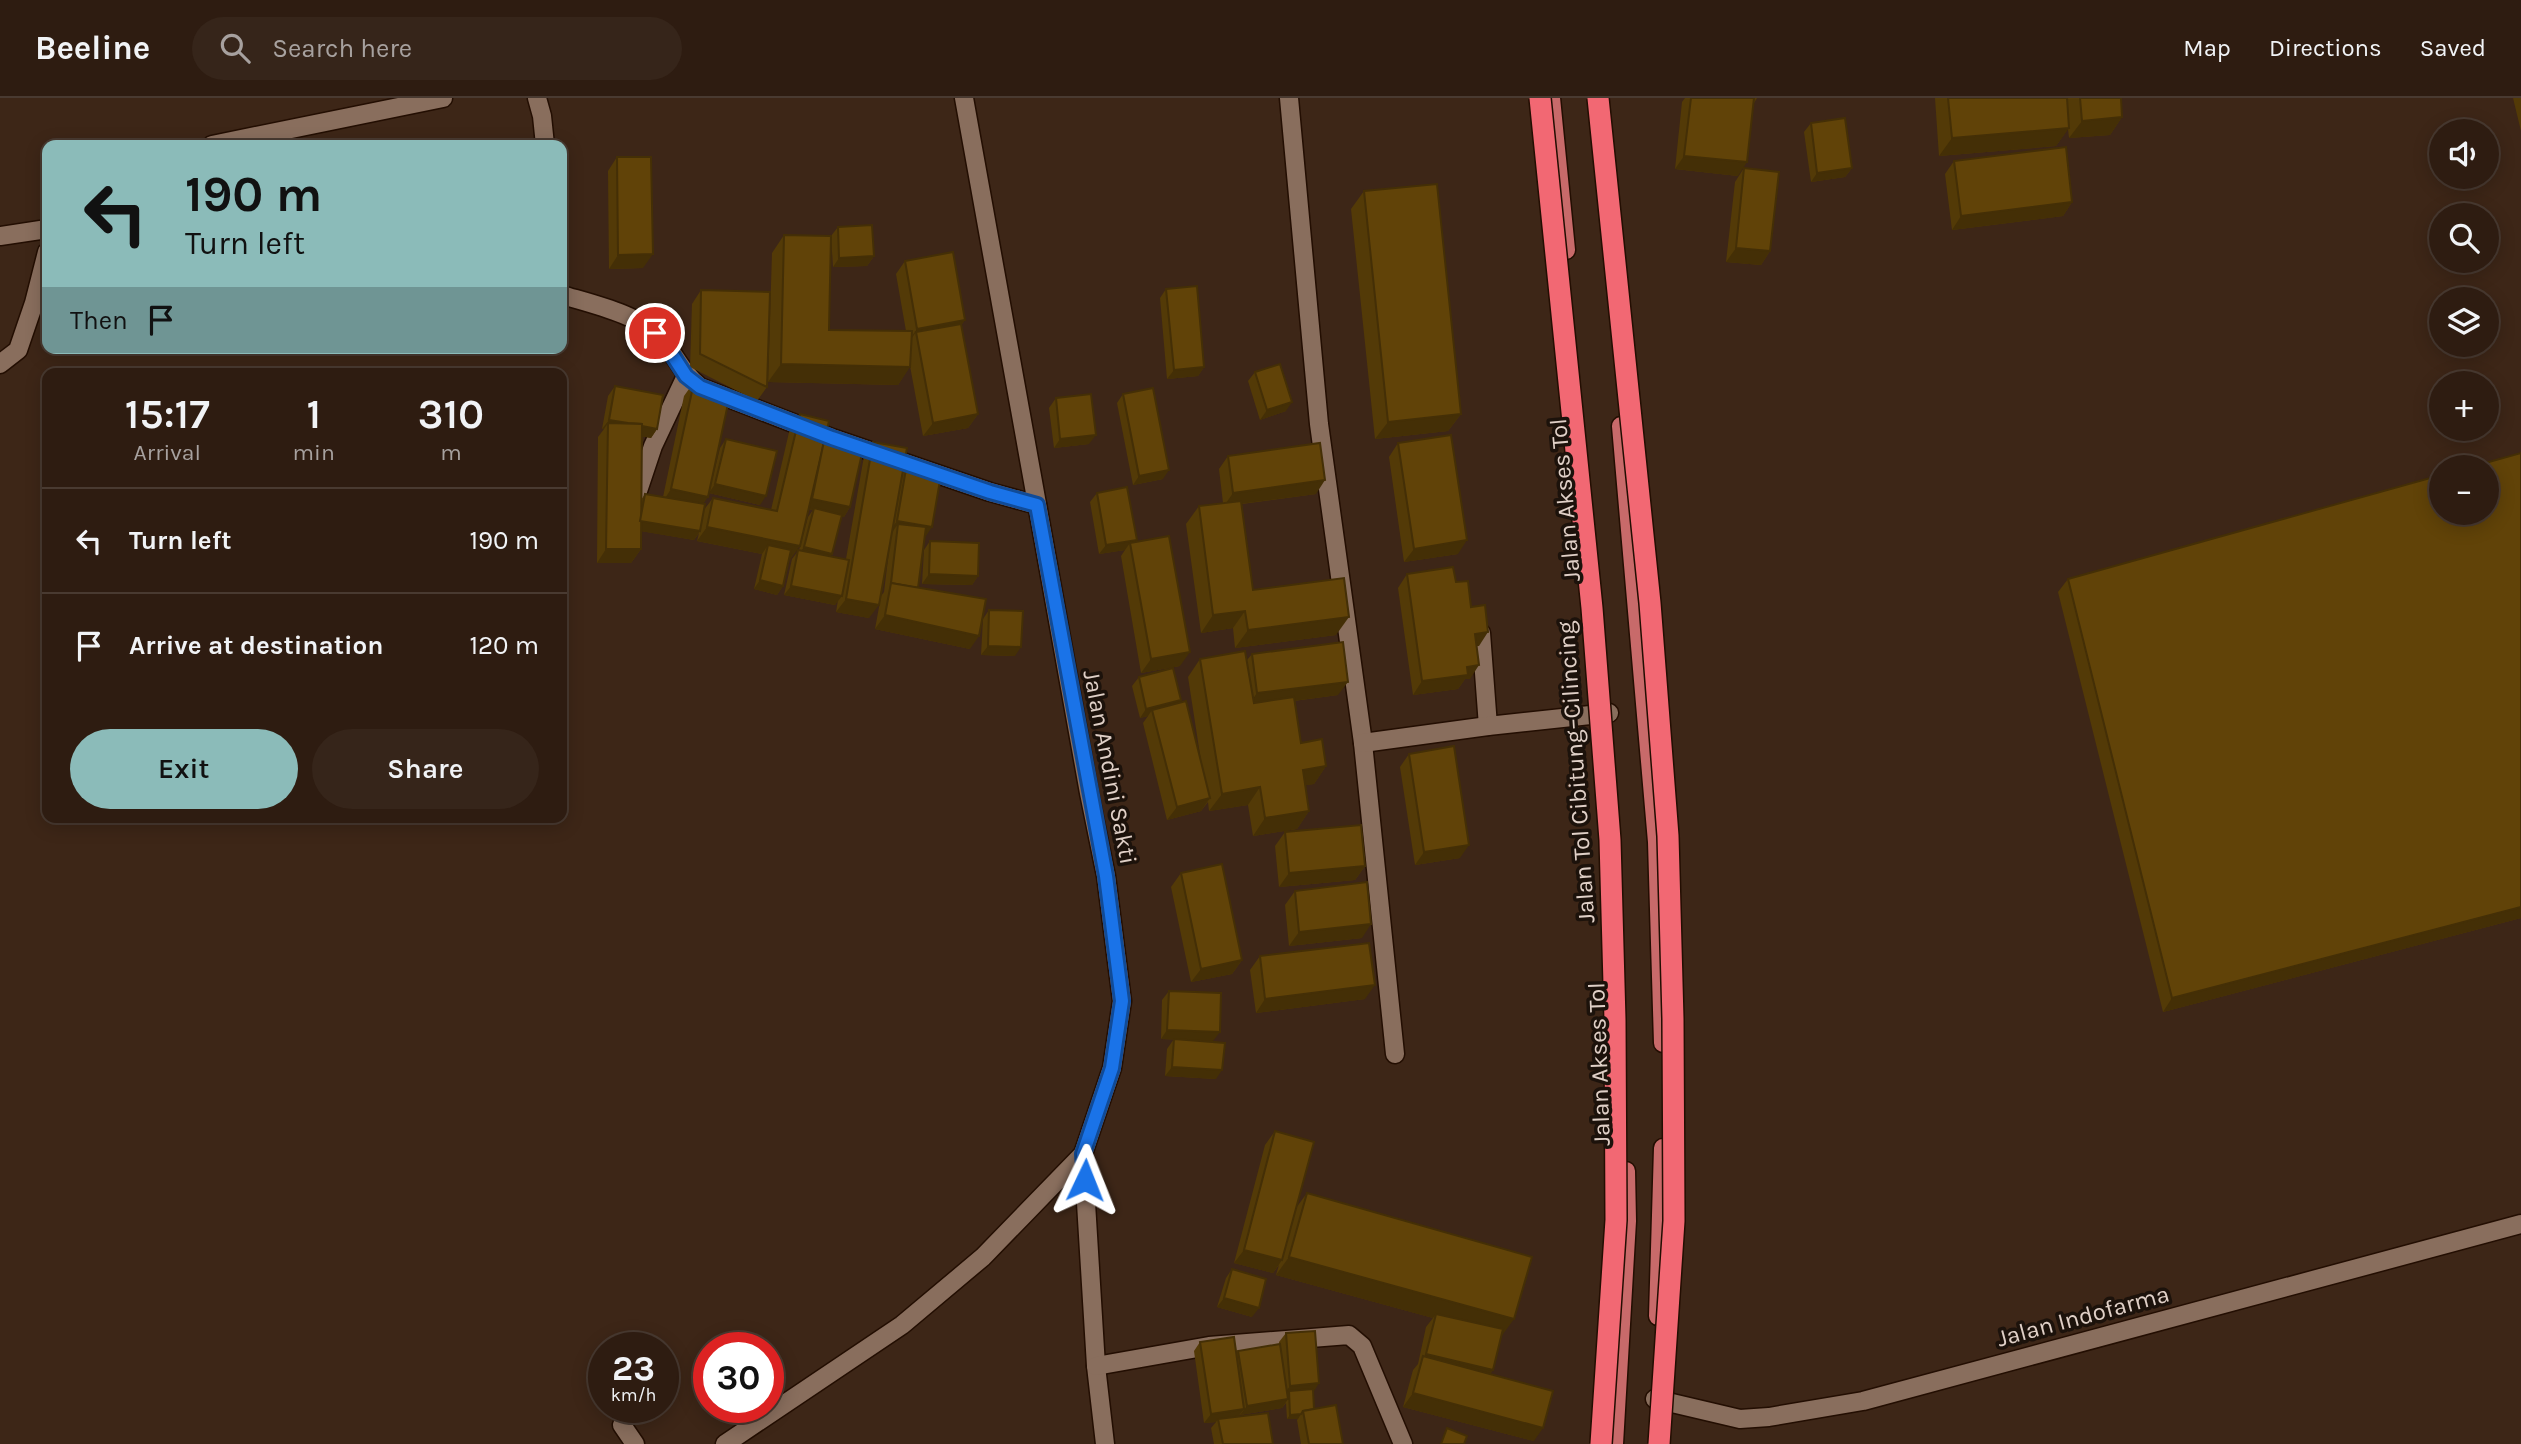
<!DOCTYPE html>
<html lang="en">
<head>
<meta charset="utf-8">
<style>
  :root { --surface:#2e1c11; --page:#36251a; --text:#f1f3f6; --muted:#a7a19f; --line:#493a31; --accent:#8bbbb9 }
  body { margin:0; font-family:Karla,sans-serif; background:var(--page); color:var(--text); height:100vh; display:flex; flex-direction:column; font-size:26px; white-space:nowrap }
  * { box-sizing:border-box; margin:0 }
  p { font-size:23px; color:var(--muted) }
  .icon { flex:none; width:38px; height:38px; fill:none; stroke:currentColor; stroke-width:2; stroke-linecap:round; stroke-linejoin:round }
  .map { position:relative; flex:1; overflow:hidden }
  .panel { position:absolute; left:42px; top:270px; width:525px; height:455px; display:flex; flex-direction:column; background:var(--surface); border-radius:14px; box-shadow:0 4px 18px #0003,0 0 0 2px var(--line) }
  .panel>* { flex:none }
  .banner { position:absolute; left:42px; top:42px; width:525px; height:214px; border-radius:14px; box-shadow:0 4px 18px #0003,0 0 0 2px var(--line); background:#8bbbb9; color:#111; overflow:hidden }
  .controls { position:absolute; left:2429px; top:21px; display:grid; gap:14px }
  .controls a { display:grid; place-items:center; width:70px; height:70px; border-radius:50%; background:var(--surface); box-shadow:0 4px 18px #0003,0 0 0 2px var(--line); font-size:35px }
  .speed { position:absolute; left:588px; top:1234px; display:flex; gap:14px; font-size:35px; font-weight:700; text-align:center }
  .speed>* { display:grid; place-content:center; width:91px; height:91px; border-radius:50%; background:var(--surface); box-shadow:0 4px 18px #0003,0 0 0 2px var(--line); line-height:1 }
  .speed small { font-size:18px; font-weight:400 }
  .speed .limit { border:10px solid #d22; background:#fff; color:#111 }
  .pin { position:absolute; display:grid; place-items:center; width:60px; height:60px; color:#fff; margin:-30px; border:4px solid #fff; border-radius:50%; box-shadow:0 2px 7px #0007 }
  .me { position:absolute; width:77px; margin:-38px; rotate:2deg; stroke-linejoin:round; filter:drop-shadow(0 0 5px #0008) }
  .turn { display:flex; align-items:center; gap:24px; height:147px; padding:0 28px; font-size:32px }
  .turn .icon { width:91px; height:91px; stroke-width:2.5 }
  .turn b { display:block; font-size:49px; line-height:60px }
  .then { display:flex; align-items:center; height:66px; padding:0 28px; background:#0003; gap:14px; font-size:26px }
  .eta { display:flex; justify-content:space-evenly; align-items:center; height:119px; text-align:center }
  .eta b { font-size:42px; font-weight:600; line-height:49px }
  .action { display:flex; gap:14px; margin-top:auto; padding:14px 28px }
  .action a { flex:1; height:80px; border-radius:42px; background:var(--accent); color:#111; font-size:28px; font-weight:600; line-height:80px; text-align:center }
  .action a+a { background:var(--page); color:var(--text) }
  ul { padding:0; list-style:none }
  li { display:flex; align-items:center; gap:21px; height:105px; padding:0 28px; border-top:2px solid var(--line) }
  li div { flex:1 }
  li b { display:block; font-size:26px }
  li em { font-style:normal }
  header { display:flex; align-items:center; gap:42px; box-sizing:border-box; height:98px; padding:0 35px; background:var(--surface); border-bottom:2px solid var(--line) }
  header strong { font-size:33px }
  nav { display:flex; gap:38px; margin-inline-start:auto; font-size:24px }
  .search { width:490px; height:63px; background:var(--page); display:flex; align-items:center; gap:18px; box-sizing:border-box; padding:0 24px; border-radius:38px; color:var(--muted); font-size:26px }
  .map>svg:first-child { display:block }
</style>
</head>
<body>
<header>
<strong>Beeline</strong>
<div class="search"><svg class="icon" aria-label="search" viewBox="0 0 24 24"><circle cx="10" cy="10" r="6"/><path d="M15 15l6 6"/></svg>Search here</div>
<nav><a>Map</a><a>Directions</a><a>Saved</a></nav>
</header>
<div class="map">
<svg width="2521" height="1346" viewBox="0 0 2521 1346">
  <rect width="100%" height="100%" fill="#3d2617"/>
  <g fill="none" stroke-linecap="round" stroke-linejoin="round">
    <defs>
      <g id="minor">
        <path d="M537,0L542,18L545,47"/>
        <path d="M1289,0L1319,326L1363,645L1395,956"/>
        <path d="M212,47L443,0"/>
        <path d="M0,138L47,131"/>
        <path d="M562,197C592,206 642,217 662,242C677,259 681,274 700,289L832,340L990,394L1037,407"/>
        <path d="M0,266L18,252L34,205L47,154"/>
        <path d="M638,393L653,348L686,278"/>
        <path d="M1481,535L1488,628"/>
        <path d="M1363,645L1488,628L1609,615"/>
        <path d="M1083,1056L1096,1268L1105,1346"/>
        <path d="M1096,1268L1209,1248L1349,1237L1362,1248L1403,1346"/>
        <path d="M1655,1301L1740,1321L1769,1319L1863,1303L2521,1126"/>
        <path d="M622,1327L635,1346"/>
        <path d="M725,1346L902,1227L983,1159L1083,1056L1112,970L1122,903L1106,778L1089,695L964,0"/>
      </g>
      <g id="primary">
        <path d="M1551,0L1566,152"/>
        <path d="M1621,328L1657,744L1663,945"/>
        <path d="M1658,1218L1663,1050"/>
        <path d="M1614,1346L1627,1123L1626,1073"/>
      </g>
    </defs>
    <use href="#minor" stroke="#230e02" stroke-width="21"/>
    <use href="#primary" stroke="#230e02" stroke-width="21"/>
    <use href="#minor" stroke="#896e5d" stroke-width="18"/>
    <use href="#primary" stroke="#c86a6a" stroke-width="18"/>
    <defs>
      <g id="motorway-bridge">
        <path d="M1540,0L1592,510L1610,742L1615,922L1616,1122L1601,1346"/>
        <path d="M1598,0L1650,505L1668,738L1673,921L1674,1123L1659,1346"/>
      </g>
    </defs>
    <use href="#motorway-bridge" stroke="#230e02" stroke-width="24" stroke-linecap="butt"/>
    <use href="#motorway-bridge" stroke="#f26873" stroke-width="21"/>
  </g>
  <g fill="#533a07">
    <path d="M1685,0H1757L1754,5L1738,78L1675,71L1682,4Z"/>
    <path d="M1935,0H2121L2122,19L2110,37L2069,40L2068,31L2056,48L1939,58Z"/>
    <path d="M2513,0H2521V33Z"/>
    <path d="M1811,25L1852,70L1845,79L1811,84L1804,34Z"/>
    <path d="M617,59L643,170L609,171L608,73Z"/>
    <path d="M1954,63L2072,104L2063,118L1952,132L1945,76Z"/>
    <path d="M1744,70L1770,153L1761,167L1726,164L1735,84Z"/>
    <path d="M1364,93L1461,316L1448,333L1375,341L1351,111Z"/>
    <path d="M838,129L874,158L867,168L833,169L831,138Z"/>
    <path d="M784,137L829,232L906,233L896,176L905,163L965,222L961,227L978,316L968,330L923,338L910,268L898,287L768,284L772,155Z"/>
    <path d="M1166,191L1204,269L1198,278L1167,281L1160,200Z"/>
    <path d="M701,192L767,289L757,303L690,269L692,206Z"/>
    <path d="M1255,274L1286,313L1260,322L1248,283Z"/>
    <path d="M694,284L709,394L720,350L726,341L760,407L709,395L703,406V413L713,400L771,412L790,330L800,316L824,344L850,409L844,419L842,418L830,458L846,461L864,358L873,344L903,370L907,365L926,438H925L918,490L970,551L875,531L881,498L884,494L891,436L869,520L836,514L838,502L835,507L784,497L792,461L799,452L808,419L813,412L808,411L790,462L789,461L783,488L777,497L754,491L762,456L697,443L699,435L694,442L641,433V451L631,465H597L598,339L604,331H602L608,298L615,288L657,331L651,340L641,338V402L645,396L663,399L684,298Z"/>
    <path d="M1123,296L1163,381L1133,387L1117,305Z"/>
    <path d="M1056,300L1089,346L1054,350L1049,310Z"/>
    <path d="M1398,345L1458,456L1404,464L1389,359Z"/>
    <path d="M2521,355V820L2163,914L2058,494L2068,481Z"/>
    <path d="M1228,358L1316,396L1242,406L1253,492L1336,537L1235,550L1233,530L1201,535L1186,426L1199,408L1223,405L1219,371Z"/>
    <path d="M1097,395L1136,444L1180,568L1141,575L1121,458L1125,452L1099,456L1090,404Z"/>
    <path d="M930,443L978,478L972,487L922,486L924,452Z"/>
    <path d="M1407,476L1456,484L1471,509L1479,548H1477L1470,581H1465L1458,591L1413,597L1398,490Z"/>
    <path d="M989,512L1015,558L981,557L983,521Z"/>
    <path d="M1252,556L1338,597L1294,603L1301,645L1326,668L1314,686L1305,687L1309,713L1297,731L1253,738L1248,707L1209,713L1208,704L1201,713L1167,722L1143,625L1148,618L1140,620L1132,588L1139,579L1179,605L1201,663L1188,579L1200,561L1247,562Z"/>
    <path d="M1409,656L1460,760L1415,767L1400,669Z"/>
    <path d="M1285,734L1365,768L1355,782L1279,789L1275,748Z"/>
    <path d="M1181,775L1242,862L1232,876L1191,884L1171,789Z"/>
    <path d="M1295,793L1362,840L1289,848L1285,807Z"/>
    <path d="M1260,858L1365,901L1256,915L1250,872Z"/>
    <path d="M1169,893L1213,943L1161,941L1162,902Z"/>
    <path d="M1174,941L1216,981L1165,978L1167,951Z"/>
    <path d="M1275,1033L1296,1110L1307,1095L1501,1239L1493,1272L1490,1276L1534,1343L1403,1309L1413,1272L1418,1266L1426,1229L1433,1220L1276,1177L1279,1167L1273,1175L1234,1165L1265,1047Z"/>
    <path d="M1232,1171L1252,1219L1217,1209L1226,1180Z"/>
    <path d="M1286,1235L1313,1294L1314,1311L1343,1346H1301L1297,1322L1298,1321H1287L1286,1305L1282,1310L1240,1317V1316L1239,1318L1273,1346H1214L1211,1330L1216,1324L1204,1325L1194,1253L1200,1244L1236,1256L1238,1253L1279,1247V1244Z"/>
  </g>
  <g fill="#442f06">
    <path d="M2122,19L2110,37L2069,40L2082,23Z"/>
    <path d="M2069,30L2056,48L1939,58L1952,40Z"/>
    <path d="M1684,58L1747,64L1738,78L1675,71Z"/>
    <path d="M1852,70L1845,79L1811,84L1817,75Z"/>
    <path d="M2072,104L2063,118L1952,132L1961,118Z"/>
    <path d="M1736,150L1770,153L1761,167L1726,164Z"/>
    <path d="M653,156L643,170L609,171L618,157Z"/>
    <path d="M874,158L867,168L833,169L839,160Z"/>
    <path d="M965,222L955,236L916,234L909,244L907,245L917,231Z"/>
    <path d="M781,266L910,269L898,287L768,284Z"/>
    <path d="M1204,269L1198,278L1167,281L1174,272Z"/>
    <path d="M1292,304L1286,313L1260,322L1267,312Z"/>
    <path d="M978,316L968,330L923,338L933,325Z"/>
    <path d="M1461,316L1448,333L1375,341L1388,324Z"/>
    <path d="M609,322L657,331L651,340L608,332V325L604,331H602Z"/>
    <path d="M1096,337L1089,346L1054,350L1060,341Z"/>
    <path d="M1169,372L1163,381L1133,387L1139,378Z"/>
    <path d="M1325,382L1316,396L1224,408L1233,395Z"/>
    <path d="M715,386L766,398L760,407L709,395Z"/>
    <path d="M671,391L708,399L699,412L662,405Z"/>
    <path d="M812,401L850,409L844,419L814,412V410L813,412L805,410Z"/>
    <path d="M640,423L700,433L694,442L634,432Z"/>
    <path d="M897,423L932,429L926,438L897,434L898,426L893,433L890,432Z"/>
    <path d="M707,429L800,448L790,462L766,457L768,447L762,456L697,443Z"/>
    <path d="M1137,442L1131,450L1130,445L1125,452L1099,456L1106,447Z"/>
    <path d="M1467,442L1458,456L1404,464L1414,451Z"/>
    <path d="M804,449L832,456L826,465L797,458Z"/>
    <path d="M606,451H641L631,465H597Z"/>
    <path d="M929,476L978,478L972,487L922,486Z"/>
    <path d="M760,482L783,488L777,497L754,491Z"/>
    <path d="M791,488L842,498L835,507L784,497Z"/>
    <path d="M846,501L879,507L869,520L836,514Z"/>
    <path d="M1245,513L1233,530L1201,535L1213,517Z"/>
    <path d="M885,517L979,538L970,551L875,531Z"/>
    <path d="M1349,519L1336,537L1235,550L1248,532Z"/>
    <path d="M1488,534L1479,548L1466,549L1475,536Z"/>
    <path d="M988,548L1021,549L1015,558L981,557Z"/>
    <path d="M1190,554L1180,568L1141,575L1151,561Z"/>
    <path d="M1479,567L1470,581H1465L1458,591L1413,597L1422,583L1467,569Z"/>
    <path d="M1348,584L1338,597L1247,609L1257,595Z"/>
    <path d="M1181,602L1175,612H1152L1148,618L1140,620L1146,611Z"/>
    <path d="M1326,668L1314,686L1290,690L1303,672Z"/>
    <path d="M1260,689L1248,707L1209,713L1222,696Z"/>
    <path d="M1210,700L1201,713L1167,722L1177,709Z"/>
    <path d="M1309,713L1297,731L1253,738L1265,720Z"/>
    <path d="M1469,747L1460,760L1415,767L1424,754Z"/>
    <path d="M1365,768L1355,782L1279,789L1289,775Z"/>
    <path d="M2521,809V820L2163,914L2172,900Z"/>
    <path d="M1371,826L1362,840L1289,848L1299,834Z"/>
    <path d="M1242,862L1232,876L1191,884L1201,871Z"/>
    <path d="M1375,887L1365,901L1256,915L1265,901Z"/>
    <path d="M1167,932L1220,934L1213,943L1161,941Z"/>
    <path d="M1172,969L1222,972L1216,981L1165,978Z"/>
    <path d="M1244,1152L1282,1162L1273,1175L1234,1165Z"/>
    <path d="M1289,1159L1514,1221L1501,1239L1436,1216L1433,1220L1276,1177Z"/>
    <path d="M1224,1200L1259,1210L1252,1219L1217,1209Z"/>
    <path d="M1426,1256L1493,1272L1483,1286L1422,1262Z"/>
    <path d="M1319,1285L1313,1295L1289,1293L1286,1297H1283L1290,1288Z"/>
    <path d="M1413,1295L1543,1330L1534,1343L1403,1309Z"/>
    <path d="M1288,1301L1282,1310L1240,1317L1247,1308Z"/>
    <path d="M1244,1311L1237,1320L1218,1321L1216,1324L1204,1325L1211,1316Z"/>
    <path d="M1301,1316L1298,1321H1287L1290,1317Z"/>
  </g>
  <g fill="#614308" stroke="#442f06" stroke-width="2">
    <path d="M1691,0H1754L1747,64L1684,58Z"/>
    <path d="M1948,0H2067L2069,30L1952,40Z"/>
    <path d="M2080,0H2121L2122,19L2082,23Z"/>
    <path d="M1845,20L1852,70L1817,75L1811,25Z"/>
    <path d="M2066,49L2072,104L1961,118L1954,63Z"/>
    <path d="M617,59H651L653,156L618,157Z"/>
    <path d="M1744,70L1779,74L1770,153L1736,150Z"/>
    <path d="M1437,86L1461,316L1388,324L1364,93Z"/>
    <path d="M872,127L874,158L839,160L838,129Z"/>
    <path d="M784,137L831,138L829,232L912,233L910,269L781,266Z"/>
    <path d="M953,154L965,222L917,231L905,163Z"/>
    <path d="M1197,188L1204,269L1174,272L1166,191Z"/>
    <path d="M701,192L770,194L767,289L700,256Z"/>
    <path d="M961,226L978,316L933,325L916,234Z"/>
    <path d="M1280,266L1292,304L1267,312L1255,274Z"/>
    <path d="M694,284L731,292L708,399L671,391Z"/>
    <path d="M615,288L663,297L657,331L642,328V326L628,325L609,322Z"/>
    <path d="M1153,290L1169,372L1139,378L1123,296Z"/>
    <path d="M1091,296L1096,337L1060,341L1056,300Z"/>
    <path d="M800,316L829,323L800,448L707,429L713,400L777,413Z"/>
    <path d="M608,325L642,326L641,451H606Z"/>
    <path d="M1451,337L1467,442L1414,451L1398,345Z"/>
    <path d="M726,341L777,353L766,398L715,386Z"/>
    <path d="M824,343L863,351L850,409L812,401Z"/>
    <path d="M873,344L907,350L879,507L846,501Z"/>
    <path d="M1320,345L1325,382L1233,395L1228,358Z"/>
    <path d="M2521,355V809L2172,900L2068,481L2441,377V415H2487V369H2471Z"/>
    <path d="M907,365L942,371L932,429L897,423Z"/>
    <path d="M1127,389L1137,442L1106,447L1097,395Z"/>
    <path d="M645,396L705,406L700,433L640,423Z"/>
    <path d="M1241,403L1253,492L1344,480L1349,519L1248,532L1245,513L1213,517L1199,408Z"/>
    <path d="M814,410L842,417L832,456L804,449Z"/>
    <path d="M898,426L926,429L918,490L891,485Z"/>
    <path d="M1169,438L1190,554L1151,561L1130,445Z"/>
    <path d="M930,443L979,445L978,478L929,476Z"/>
    <path d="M768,447L791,452L783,488L760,482Z"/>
    <path d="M798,452L849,462L842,498L791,488Z"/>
    <path d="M1453,469L1456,484L1468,483L1471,509L1485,507L1488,534L1475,536L1479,567L1467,569L1468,577L1422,583L1407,476Z"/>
    <path d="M891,485L986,501L979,538L885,517Z"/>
    <path d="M989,512L1023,513L1021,549L988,548Z"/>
    <path d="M1343,544L1348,584L1257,595L1252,556Z"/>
    <path d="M1245,553L1254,605L1294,599L1301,645L1322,641L1326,668L1303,672L1309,713L1265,720L1260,689L1222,696L1200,561Z"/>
    <path d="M1173,570L1181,602L1146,611L1139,579Z"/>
    <path d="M1186,603L1210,700L1177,709L1152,612Z"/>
    <path d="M1454,648L1469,747L1424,754L1409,656Z"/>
    <path d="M1361,727L1365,768L1289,775L1285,734Z"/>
    <path d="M1222,766L1242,862L1201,871L1181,775Z"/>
    <path d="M1367,784L1371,826L1299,834L1295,793Z"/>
    <path d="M1369,845L1375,887L1265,901L1260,858Z"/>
    <path d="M1169,893L1221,895L1220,934L1167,932Z"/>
    <path d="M1174,941L1225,945L1222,972L1172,969Z"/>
    <path d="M1275,1033L1314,1044L1282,1162L1244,1152Z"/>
    <path d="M1307,1095L1532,1159L1514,1221L1289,1159Z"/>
    <path d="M1232,1171L1266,1181L1259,1210L1224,1200Z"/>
    <path d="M1436,1216L1503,1231L1493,1272L1426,1256Z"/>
    <path d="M1315,1233L1319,1285L1290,1288L1286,1235Z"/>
    <path d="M1234,1239L1244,1311L1211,1316L1200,1244Z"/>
    <path d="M1280,1246L1288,1301L1247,1308L1238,1253Z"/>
    <path d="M1423,1258L1553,1293L1543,1330L1413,1295Z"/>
    <path d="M1313,1291L1314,1311L1303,1313L1301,1316L1290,1317L1289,1293Z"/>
    <path d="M1336,1307L1343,1346H1309L1303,1313Z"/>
    <path d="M1268,1315L1273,1346H1223L1218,1321Z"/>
    <path d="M1447,1330L1467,1338L1464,1346H1441Z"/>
  </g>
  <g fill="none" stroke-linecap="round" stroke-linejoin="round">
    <defs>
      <path id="route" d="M655,235L662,241L686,278L700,289L832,340L990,394L1037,407L1106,778L1122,903L1112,970L1083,1056L1085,1082"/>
    </defs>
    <use href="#route" stroke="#114b97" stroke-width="18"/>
    <use href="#route" stroke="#1a73e8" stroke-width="12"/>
  </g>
  <g text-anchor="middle" stroke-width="7" stroke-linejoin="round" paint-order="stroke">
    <g font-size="24" fill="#e0d0c7" stroke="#1c120b">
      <text transform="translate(1565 402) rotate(-95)" y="8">Jalan Akses Tol</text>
      <text transform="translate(1110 669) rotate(79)" y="8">Jalan Andini Sakti</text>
      <text transform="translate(1576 674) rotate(-94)" y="8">Jalan Tol Cibitung–Cilincing</text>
      <text transform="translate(1599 966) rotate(-92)" y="8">Jalan Akses Tol</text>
      <text transform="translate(2083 1218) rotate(-15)" y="8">Jalan Indofarma</text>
    </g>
  </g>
</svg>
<div class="controls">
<a><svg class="icon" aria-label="sound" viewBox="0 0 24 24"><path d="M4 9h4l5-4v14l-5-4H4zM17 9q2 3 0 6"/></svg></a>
<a><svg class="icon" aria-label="search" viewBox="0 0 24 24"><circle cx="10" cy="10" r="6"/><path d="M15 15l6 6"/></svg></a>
<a><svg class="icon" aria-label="layers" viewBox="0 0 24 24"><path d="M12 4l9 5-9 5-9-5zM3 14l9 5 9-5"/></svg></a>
<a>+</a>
<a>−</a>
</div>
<div class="speed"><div>23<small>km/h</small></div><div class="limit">30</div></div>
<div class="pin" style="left:655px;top:235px;background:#d93025"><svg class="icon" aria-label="arrive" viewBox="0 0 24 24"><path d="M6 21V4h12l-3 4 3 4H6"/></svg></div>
<svg class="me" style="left:1085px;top:1082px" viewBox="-20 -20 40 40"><path d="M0-17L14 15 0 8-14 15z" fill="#1a73e8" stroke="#fff" stroke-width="4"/></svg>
<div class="banner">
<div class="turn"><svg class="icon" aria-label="left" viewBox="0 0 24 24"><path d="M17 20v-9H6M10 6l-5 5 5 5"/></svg><div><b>190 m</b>Turn left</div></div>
<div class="then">Then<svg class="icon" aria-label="arrive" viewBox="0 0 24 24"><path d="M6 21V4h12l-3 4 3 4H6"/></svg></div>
</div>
<section class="panel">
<div class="eta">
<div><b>15:17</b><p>Arrival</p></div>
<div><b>1</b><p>min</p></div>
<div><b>310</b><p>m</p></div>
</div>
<ul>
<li><svg class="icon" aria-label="left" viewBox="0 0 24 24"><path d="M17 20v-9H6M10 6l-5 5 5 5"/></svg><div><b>Turn left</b></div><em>190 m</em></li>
<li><svg class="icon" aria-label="arrive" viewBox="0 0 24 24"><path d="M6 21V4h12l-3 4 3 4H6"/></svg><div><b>Arrive at destination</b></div><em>120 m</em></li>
</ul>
<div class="action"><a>Exit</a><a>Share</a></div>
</section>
</div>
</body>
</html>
